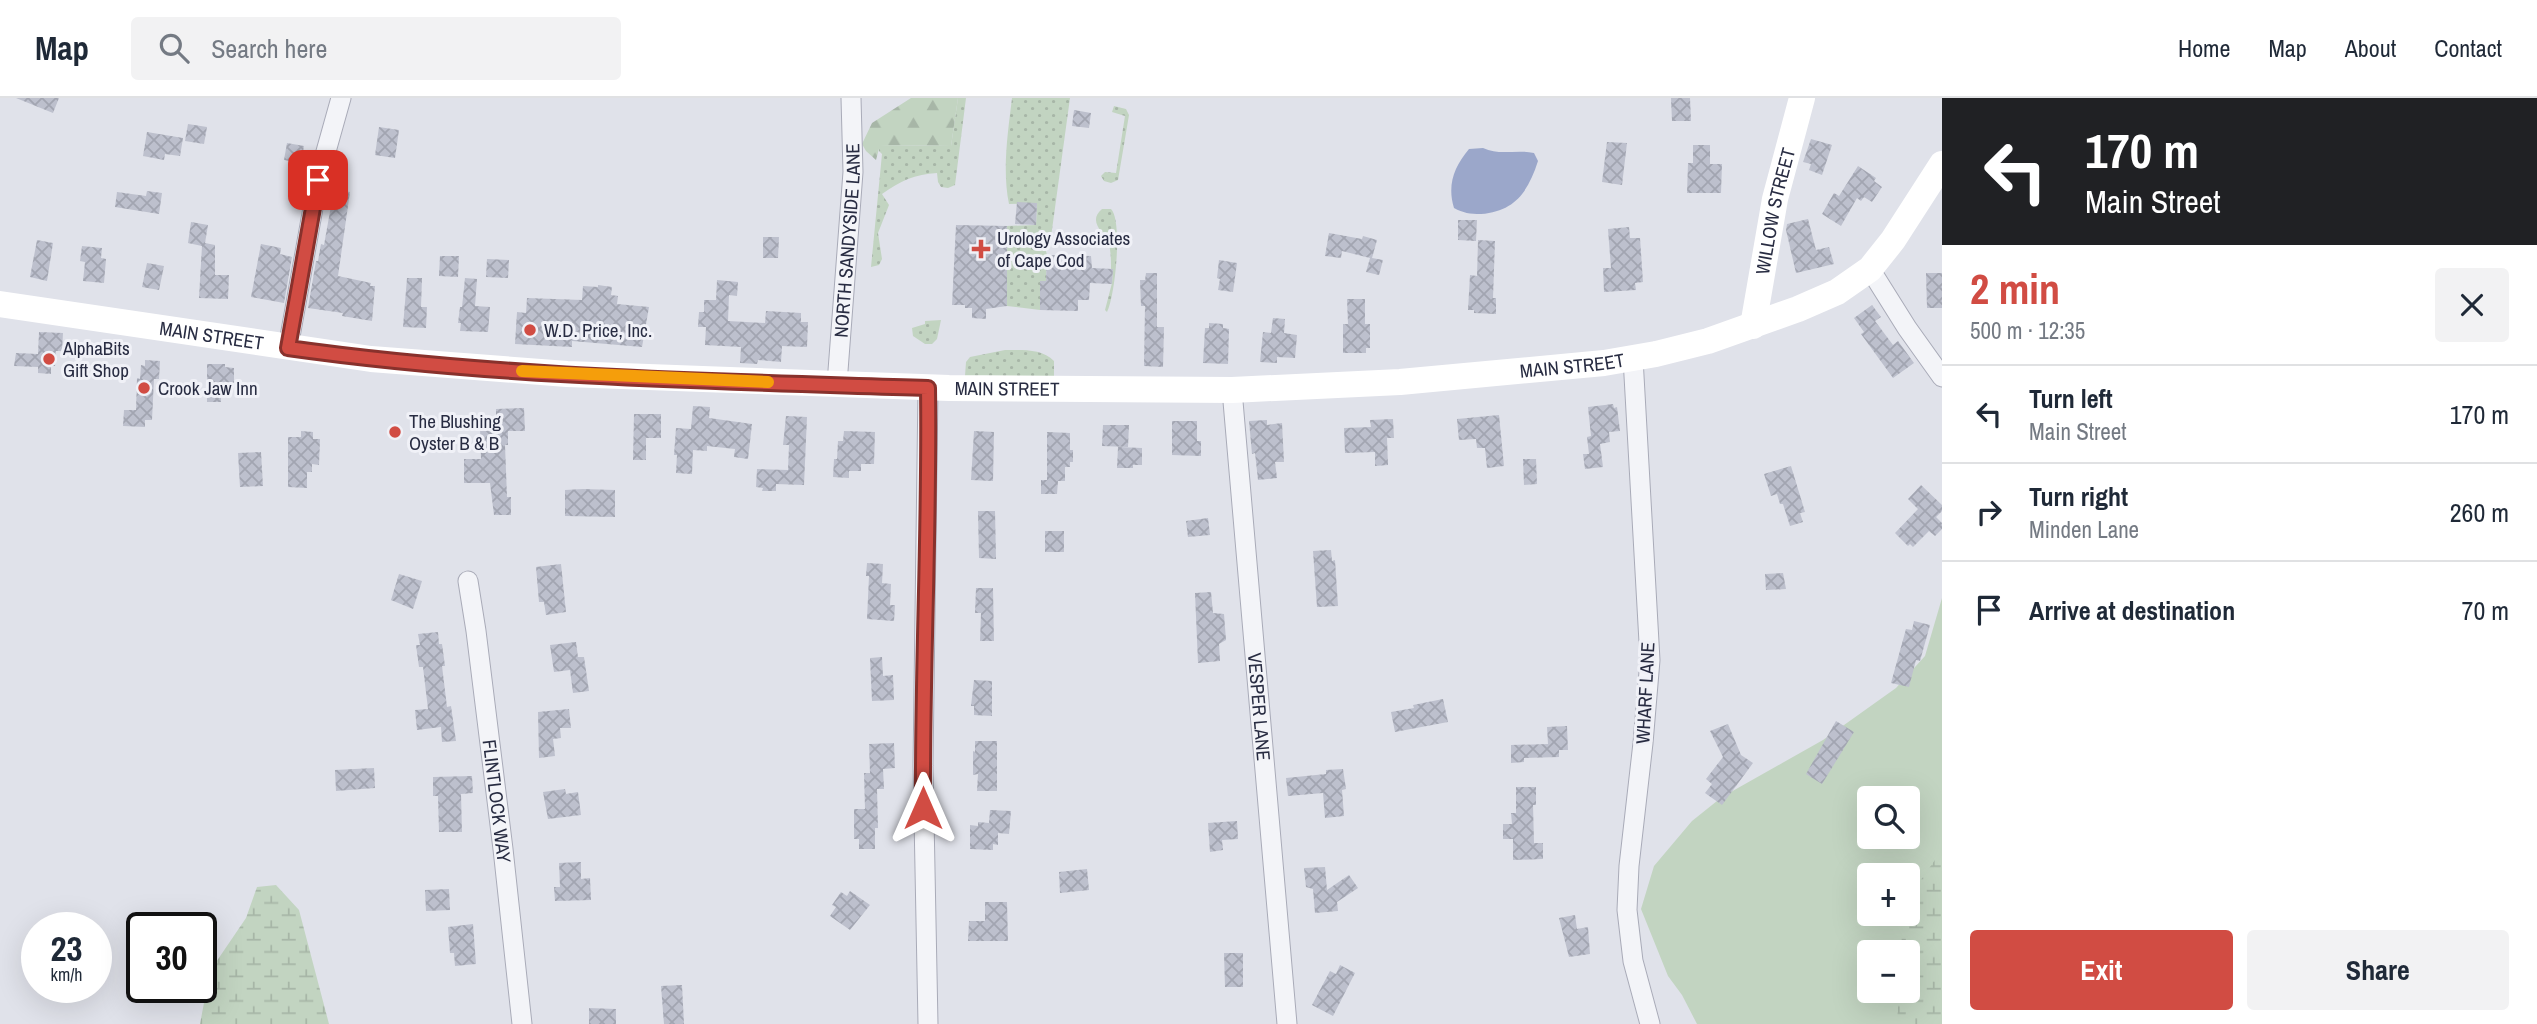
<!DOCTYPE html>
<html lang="en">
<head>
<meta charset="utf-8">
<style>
  :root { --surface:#fff; --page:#f2f2f3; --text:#1f2937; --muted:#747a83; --line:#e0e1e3; --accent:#d14c43 }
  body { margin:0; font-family:"Archivo Narrow",sans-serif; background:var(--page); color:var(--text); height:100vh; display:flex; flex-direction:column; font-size:26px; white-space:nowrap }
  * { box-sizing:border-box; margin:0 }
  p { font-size:23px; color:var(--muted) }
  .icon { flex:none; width:38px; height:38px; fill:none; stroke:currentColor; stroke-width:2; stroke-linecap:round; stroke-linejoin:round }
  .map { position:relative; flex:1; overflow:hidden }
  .panel { display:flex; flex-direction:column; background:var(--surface); width:595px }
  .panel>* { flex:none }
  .hud { background:#202124; color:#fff; overflow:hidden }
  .tools { position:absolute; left:1857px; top:688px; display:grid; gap:14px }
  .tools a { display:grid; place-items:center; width:63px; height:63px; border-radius:7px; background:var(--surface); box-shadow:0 7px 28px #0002; font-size:35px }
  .speed { position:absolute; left:21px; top:814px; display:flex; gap:14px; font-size:35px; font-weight:700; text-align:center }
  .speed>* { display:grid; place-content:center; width:91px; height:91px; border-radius:50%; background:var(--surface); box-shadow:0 7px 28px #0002; line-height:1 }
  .speed small { font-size:18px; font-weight:400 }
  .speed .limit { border:4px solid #111; border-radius:10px; background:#fff; color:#111 }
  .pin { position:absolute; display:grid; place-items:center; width:60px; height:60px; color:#fff; margin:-30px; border-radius:14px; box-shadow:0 4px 10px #0006 }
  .me { position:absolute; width:77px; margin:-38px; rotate:0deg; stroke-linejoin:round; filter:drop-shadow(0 0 5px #0008) }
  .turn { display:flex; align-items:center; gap:24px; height:147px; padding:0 28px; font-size:32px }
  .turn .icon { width:91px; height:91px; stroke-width:2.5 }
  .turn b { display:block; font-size:49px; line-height:60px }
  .round { display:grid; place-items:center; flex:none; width:74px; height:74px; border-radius:7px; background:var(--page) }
  .head { display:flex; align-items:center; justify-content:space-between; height:119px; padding:0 28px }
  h1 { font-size:42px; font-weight:700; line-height:52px; color:var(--accent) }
  .cta { display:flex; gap:14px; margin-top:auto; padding:14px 28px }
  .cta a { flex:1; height:80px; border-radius:7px; background:var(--accent); color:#fff; font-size:28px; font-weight:700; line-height:80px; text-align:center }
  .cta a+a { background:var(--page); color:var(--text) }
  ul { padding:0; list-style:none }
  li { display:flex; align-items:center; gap:21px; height:98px; padding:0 28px; border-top:2px solid var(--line) }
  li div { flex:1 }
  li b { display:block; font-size:26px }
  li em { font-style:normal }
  header { display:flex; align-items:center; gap:42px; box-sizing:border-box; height:98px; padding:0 35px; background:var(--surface); border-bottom:2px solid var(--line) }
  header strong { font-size:33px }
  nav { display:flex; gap:38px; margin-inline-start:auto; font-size:24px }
  .search { width:490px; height:63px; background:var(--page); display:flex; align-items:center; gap:18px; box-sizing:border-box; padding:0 24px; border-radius:7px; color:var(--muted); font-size:26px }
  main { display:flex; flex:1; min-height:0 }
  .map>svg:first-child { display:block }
</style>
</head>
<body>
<header>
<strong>Map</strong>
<div class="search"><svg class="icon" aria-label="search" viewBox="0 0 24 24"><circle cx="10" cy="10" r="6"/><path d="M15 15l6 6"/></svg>Search here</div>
<nav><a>Home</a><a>Map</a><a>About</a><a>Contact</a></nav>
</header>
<main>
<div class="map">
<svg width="1942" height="926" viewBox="0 0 1942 926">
  <defs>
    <pattern id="grass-dots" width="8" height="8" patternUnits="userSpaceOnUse" patternTransform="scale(1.75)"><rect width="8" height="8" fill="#c2d4c1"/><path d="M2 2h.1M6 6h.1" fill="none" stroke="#a7b6a7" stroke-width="1.8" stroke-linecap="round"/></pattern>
    <pattern id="forest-firs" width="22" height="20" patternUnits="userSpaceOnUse" patternTransform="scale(1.75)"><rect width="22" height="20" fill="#c2d4c1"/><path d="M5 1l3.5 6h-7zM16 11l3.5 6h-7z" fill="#a7b6a7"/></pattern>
    <pattern id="wetland-marsh" width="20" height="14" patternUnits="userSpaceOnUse" patternTransform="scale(1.75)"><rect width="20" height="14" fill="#c2d4c1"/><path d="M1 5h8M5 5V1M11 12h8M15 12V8" fill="none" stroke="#a7b6a7"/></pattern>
    <pattern id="building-cross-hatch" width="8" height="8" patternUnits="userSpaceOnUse" patternTransform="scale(1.75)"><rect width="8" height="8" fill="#bdc0cd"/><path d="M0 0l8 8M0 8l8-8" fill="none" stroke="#a2a5b1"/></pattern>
  </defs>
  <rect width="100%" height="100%" fill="#e0e2ea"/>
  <g fill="url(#grass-dots)">
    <path d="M958,0H966L955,87L948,90L941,89L938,84L937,75C915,76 900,83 882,96L889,107L878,135L882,161L879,167L871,169L882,56L879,53V47L951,48Z"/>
    <path d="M1012,0H1070L1051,139L1043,142L1047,157L1046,183H1040V212L1007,208V128L1036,127L1037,105L1009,106C1002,72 1008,34 1012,0Z"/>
    <path d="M1114,8L1126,11L1129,17L1118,82L1111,85L1104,83L1101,78L1105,74L1116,75L1125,18L1112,14Z"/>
    <path d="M1102,111H1111C1123,123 1115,199 1107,214L1105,212L1112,185L1113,171H1111C1111,163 1111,154 1109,147C1104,133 1087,124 1102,111Z"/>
    <path d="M941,222L937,241L932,246H925L913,238L912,230L925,226V223Z"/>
    <path d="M1005,252C1021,252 1042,250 1054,263V278H965L966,264L970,259Z"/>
  </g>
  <path fill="url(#forest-firs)" d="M911,0H958L951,48L880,47L876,62L866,53L862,46L872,25Z"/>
  <g fill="url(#wetland-marsh)" fill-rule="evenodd">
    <path d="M1942,743V926H1701L1869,816H1908V777ZM1869,854H1908V892H1869Z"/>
    <path d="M276,787L299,812L329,926H200L210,873L246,820L257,789Z"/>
  </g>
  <path fill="#c2d4c1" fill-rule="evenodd" d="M1942,500V752L1908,800V777H1869V816H1903L1901,854H1869V892L1899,893L1897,926H1697L1682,897L1668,878L1641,811L1654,768L1692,723L1722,699L1823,642L1896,590L1925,558ZM1869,700H1908V738H1869Z"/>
  <path fill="#9ba7ca" d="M1483,50C1500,58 1516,51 1534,55L1538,63C1528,94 1515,113 1481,116C1470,116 1463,115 1454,110C1447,87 1454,69 1469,51Z"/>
  <g fill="url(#building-cross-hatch)">
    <path d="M16,0H59L53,15Z"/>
    <path d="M1671,0H1690L1691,23H1672Z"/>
    <path d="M1074,12L1091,15L1089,30L1072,28Z"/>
    <path d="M188,26L207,29L204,46L185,43Z"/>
    <path d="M379,29L399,32L395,60L375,57Z"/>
    <path d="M147,34L183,40L180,58L165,56L164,62L143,58Z"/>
    <path d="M1811,41L1832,47L1822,77L1809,72L1811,66L1803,64Z"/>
    <path d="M1607,44L1627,45L1622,87L1602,84Z"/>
    <path d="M287,45L304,48L301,65L284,62Z"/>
    <path d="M1693,47H1710V66H1722L1721,95H1687L1688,65H1693Z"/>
    <path d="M1858,68L1876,80L1874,83L1882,89L1872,104L1864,99L1861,103L1857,100L1841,128L1822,116L1834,95L1839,98Z"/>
    <path d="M334,91L350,94L338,178L371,185L370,188H375L372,223L342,218L343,215L308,210L316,163H318L321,146L324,147Z"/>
    <path d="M147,93L162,95L159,116L115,109L117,94L146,98Z"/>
    <path d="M1017,104L1037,105L1036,127L1015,126Z"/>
    <path d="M1808,121L1816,152L1829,149L1834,166L1796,175L1786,132L1787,126Z"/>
    <path d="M1458,122H1477L1476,143L1458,142Z"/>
    <path d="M191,124L208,127L205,145L215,147V177H229L228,201L199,200L202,148L188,145Z"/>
    <path d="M956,127L1007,128V208L986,211V221L972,220V210H965V207H952Z"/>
    <path d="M1629,129L1630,140H1640L1643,184L1635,185L1636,192L1604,194L1603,170H1611L1608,131Z"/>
    <path d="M1329,135L1362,141L1363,138L1377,142L1372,160L1383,162L1379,177L1366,174L1370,160L1342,153L1341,160L1325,158Z"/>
    <path d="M763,139H779L778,160H763Z"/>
    <path d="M37,142L53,145L47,183L30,179Z"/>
    <path d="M1478,142L1495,143L1493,200H1496V216L1474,215V212H1468L1470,177L1477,178Z"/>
    <path d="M261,146L281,150L280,156L292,159L284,205L251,199Z"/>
    <path d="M82,148L102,150L101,160L106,161L104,185L83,183L85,164L80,163Z"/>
    <path d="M1047,157L1091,158L1092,170L1113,171L1112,186L1090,185L1089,202H1078V213L1040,212V183H1046Z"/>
    <path d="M440,158H459L458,179L439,178Z"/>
    <path d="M487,161L509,162L508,180L486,179Z"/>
    <path d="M1219,162L1237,165L1233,194L1218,192L1220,181L1217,180Z"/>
    <path d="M147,165L164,168L159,192L142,189Z"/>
    <path d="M1146,175H1157V229H1164L1163,269L1144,268L1145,208H1141L1140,182H1145Z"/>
    <path d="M1926,175H1942V210H1927Z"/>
    <path d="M407,180H422L421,209H427L426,230L403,229Z"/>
    <path d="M465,180L477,181L475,208L490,209L488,234L460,233L461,225H458L460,209H462Z"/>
    <path d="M717,182L738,184L737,198L729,197L728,223L765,225L766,213L801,215V224H808L807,249L782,248L781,264L758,262L757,266L740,265L741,249L705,247L706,229H698L699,214H704V202H716Z"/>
    <path d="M598,187L612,189L611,197L618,198L617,206L649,209L642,249L572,243V249L515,246L517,214L526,215L527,200L582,202L583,188L598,189Z"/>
    <path d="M1347,201H1365V226H1370V250H1366V255H1343V226H1348Z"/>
    <path d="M1872,207L1881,219L1875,223L1893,247L1898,243L1914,265L1893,280L1861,236L1864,234L1854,220Z"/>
    <path d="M1273,220L1285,221L1284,235L1297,237L1295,260L1277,259V265L1260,264L1263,234L1271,235Z"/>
    <path d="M1209,225L1223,226V230L1229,231L1228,266L1203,265L1205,230H1209Z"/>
    <path d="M39,234L63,235L62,253H56L55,268H51V276L38,275V269L14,268L16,255L38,256Z"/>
    <path d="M145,262L160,263L159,281H154L152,322H145V329L123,328L124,312H136L137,280L140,281L141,267L145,268Z"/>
    <path d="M207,266H225V269L234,270V288H221V304H207Z"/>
    <path d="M1613,306L1614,310L1617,309L1620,333L1609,334L1610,344L1600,346L1603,369L1585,371L1583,356H1589L1587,339L1591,338L1588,309Z"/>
    <path d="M693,308L710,309L709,320L752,326L748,361L734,359L735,351L707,348V353L693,352L692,376L676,375L677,357H674L676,330L691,331Z"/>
    <path d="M524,310L525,333H508V347H505L507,399H511V417H494L490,385H464V361H481L480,329H496V311Z"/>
    <path d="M634,316H661V340H646V362H633Z"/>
    <path d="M1499,317L1504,368L1487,370L1485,350H1477L1476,341L1459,342L1457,321Z"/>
    <path d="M786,318L807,319L804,387L776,386V393H762L763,390L756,389L757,371L788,372L789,347H783Z"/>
    <path d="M1393,321L1394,340H1387L1388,367L1375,368V354L1345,355L1344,330L1371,329L1370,322Z"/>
    <path d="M1267,322V327L1282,325L1284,364H1275L1277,380L1258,382L1255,355L1252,356L1249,323Z"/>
    <path d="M1172,323H1197V343H1201V358L1172,357Z"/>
    <path d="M1103,327H1129L1128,349L1102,348Z"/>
    <path d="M301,333L313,334V341H320L319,367L312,366V374H307V390L288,389V339H301Z"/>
    <path d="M844,333L875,334L874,366H861V373H849V380L833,379L834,361H837L838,343H843Z"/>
    <path d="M974,333L994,334L993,383L971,382Z"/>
    <path d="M1047,334L1070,335V352H1073V364H1070V369H1065V383H1058L1057,396H1041V382H1047Z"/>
    <path d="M1118,349L1142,350V367H1133V370H1117Z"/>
    <path d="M261,354L263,388L240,389L238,355Z"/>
    <path d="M1523,361H1536L1537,386L1524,387Z"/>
    <path d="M1791,368L1805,414L1800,415L1803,424L1790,428L1783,406H1780L1777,396L1771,398L1764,376Z"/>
    <path d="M1921,387L1942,407V413L1936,419L1942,425V431L1935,438L1929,433L1913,449L1910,446L1908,448L1895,435L1918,411L1908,401Z"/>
    <path d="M583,391L615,392V419L565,418V392Z"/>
    <path d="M978,413H995L996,461L979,460Z"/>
    <path d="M1208,420L1210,437L1188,439L1186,423Z"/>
    <rect x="1045" y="433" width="19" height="21"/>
    <path d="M1331,452L1332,463L1335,462L1338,508L1317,509L1313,453Z"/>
    <path d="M867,465L883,466L882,485L891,486L890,507H895L894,523L867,521L869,478H866Z"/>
    <path d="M561,466L566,514L546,517L544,504H539L536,469Z"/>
    <path d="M1783,475L1786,491L1766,492L1765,476Z"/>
    <path d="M399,476L422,483L413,511L391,502Z"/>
    <path d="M976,490H993L994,543H980L981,515H975Z"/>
    <path d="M1211,494L1213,515L1224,516L1226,542L1219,546L1220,563L1198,565L1195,495Z"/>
    <path d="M1914,523L1930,527L1920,563L1916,562L1909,589L1891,585L1906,531L1912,532Z"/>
    <path d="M438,534L439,546H442L445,568H442L447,609L451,608L456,643L442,644L441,629L417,632L415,612L428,611L423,569H419L416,547H420L418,536Z"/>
    <path d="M576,544L578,559H584L589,593L573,595L570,572L554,574L550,547Z"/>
    <path d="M882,559L883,578L893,577L894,602L872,603L870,560Z"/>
    <path d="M974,582L992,583V618L974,617V608H971Z"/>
    <path d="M1443,601L1448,624L1395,634L1391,614L1414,610L1413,607Z"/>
    <path d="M569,611L571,630H560L561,640L553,641L555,658L539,660L538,614Z"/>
    <path d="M1836,623L1854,634L1822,686L1806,676Z"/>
    <path d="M1728,626L1741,657L1753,665L1722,707L1705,695L1712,686L1706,681L1723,659L1710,633Z"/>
    <path d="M1567,628L1568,652H1559V659L1524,660V664L1511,665V647L1548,646L1547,629Z"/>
    <path d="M975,643H997V693H977L978,676L973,677V653L975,654Z"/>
    <path d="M894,645L895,670L883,671L884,691H877L878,730H875V751H859V741H854V711H865L864,675H870L869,646Z"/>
    <path d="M374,670L375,690L336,693L335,672Z"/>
    <path d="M1343,671L1346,691L1342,692L1344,718L1325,720L1323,695L1288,698L1286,680L1326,676V672Z"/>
    <path d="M472,678L473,695L461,696L462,734H439L438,698H433V679Z"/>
    <path d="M1516,689H1536V707H1533L1534,745H1543V761L1513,762V741H1503V726H1512L1511,715H1516Z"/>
    <path d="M565,691L566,696L578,694L581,717L548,721L543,694Z"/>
    <path d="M990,712L1011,713L1009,736L998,735V747L993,746V752L970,751V727L978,728V724L989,725Z"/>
    <path d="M1237,723L1238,741L1222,742L1223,752L1210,754L1208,725Z"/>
    <path d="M581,764V781L590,780L591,802L555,803L554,789H560L559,765Z"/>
    <path d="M1325,769L1327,792L1349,777L1358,790L1337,804L1338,813L1315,815L1313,791L1306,789L1304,770Z"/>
    <path d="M1087,771L1089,792L1060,795L1059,774Z"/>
    <path d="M449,791L450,812L426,813L425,792Z"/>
    <path d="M850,793L870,807L850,832L830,818L836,809L832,807L841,794L847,798Z"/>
    <path d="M985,804H1007L1008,843H968L969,823H985Z"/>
    <path d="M1575,817L1577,831L1588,829L1590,856L1569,859L1559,820Z"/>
    <path d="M473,826L476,866L455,868L454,855H450L448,829Z"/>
    <path d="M1224,855H1243V889H1225Z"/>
    <path d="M1340,867L1355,875L1333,918L1312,907L1330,873L1336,876Z"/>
    <path d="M682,887L684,926H664L661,888Z"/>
    <path d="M589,910L616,911V926H589Z"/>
  </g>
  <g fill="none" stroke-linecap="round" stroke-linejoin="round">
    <defs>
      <g id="street">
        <path d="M1870,171L1907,230L1942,279"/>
        <path d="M288,250L318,82L341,0"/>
        <path d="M1633,260L1650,562L1643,645L1629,768L1627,812L1633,863L1650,926"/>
        <path id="s1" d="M837,286L853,74L851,0"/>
        <path id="s2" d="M1232,292L1287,926"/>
        <path id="s3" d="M468,483L476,533L503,751L522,926"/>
        <path d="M928,926L923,668L928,290"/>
      </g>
    </defs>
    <use href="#street" stroke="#a9abb8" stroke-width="21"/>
    <use href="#street" stroke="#f3f4f8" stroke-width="19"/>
    <g stroke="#fff" stroke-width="26">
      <path id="s4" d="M0,206L371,261L567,276L949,290L1232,292L1400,284L1604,265L1656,256L1708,243L1798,211L1837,194L1870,171L1893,142L1942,66"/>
      <path id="s5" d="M1753,228L1775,101L1802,0"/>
    </g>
  </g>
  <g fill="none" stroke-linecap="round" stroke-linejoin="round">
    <defs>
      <path id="route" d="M318,82L288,250C500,280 715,283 928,290C930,430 922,570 923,710"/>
    </defs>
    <use href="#route" stroke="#88312c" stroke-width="18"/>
    <use href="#route" stroke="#d14c43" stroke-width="12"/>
    <path stroke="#f59e0b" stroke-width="12" d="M522,273L768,284"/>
  </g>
  <g fill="#d14c43" stroke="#f0f1f7" stroke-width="2.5">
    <path d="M977.5 140.5h7v7h7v7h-7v7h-7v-7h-7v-7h7z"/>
    <circle cx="530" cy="232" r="7"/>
    <circle cx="49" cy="261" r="7"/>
    <circle cx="144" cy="290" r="7"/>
    <circle cx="395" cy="334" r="7"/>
  </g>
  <g text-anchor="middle" stroke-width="6" stroke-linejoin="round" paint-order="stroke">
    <g font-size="19" fill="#282c42" stroke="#f0f1f7">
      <text dy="7" stroke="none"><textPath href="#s5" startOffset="117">WILLOW STREET</textPath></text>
      <text dy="7" stroke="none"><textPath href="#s1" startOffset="144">NORTH SANDYSIDE LANE</textPath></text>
      <text dy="7" stroke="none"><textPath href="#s4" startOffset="214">MAIN STREET</textPath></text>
      <text dy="7" stroke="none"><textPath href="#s4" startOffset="1578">MAIN STREET</textPath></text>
      <text dy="7" stroke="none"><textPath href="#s4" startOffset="1012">MAIN STREET</textPath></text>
      <text transform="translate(1645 595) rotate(-87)" y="7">WHARF LANE</text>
      <text dy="7" stroke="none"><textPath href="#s2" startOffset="318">VESPER LANE</textPath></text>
      <text dy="7" stroke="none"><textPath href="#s3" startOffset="222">FLINTLOCK WAY</textPath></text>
    </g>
    <g font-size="19" fill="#282c42" stroke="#f0f1f7" text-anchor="start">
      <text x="997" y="147">Urology Associates<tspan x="997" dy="22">of Cape Cod</tspan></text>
      <text x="544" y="239">W.D. Price, Inc.</text>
      <text x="63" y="257">AlphaBits<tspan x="63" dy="22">Gift Shop</tspan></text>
      <text x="158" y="297">Crook Jaw Inn</text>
      <text x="409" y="330">The Blushing<tspan x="409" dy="22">Oyster B &amp; B</tspan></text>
    </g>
  </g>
</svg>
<div class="tools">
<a><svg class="icon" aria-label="search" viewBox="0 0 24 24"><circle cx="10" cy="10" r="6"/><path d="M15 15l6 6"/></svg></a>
<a>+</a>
<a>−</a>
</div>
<div class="speed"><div>23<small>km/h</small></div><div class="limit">30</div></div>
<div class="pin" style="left:318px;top:82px;background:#d93025"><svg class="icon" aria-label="arrive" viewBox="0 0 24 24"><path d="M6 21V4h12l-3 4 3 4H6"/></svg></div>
<svg class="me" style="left:923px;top:710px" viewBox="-20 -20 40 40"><path d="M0-17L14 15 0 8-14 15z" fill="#d14c43" stroke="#fff" stroke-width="4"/></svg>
</div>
<section class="panel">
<div class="hud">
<div class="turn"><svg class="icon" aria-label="left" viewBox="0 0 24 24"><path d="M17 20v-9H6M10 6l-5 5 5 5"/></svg><div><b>170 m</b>Main Street</div></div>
</div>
<div class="head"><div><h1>2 min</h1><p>500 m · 12:35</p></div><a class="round"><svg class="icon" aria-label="close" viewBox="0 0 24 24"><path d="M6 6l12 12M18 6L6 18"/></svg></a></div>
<ul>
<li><svg class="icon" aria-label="left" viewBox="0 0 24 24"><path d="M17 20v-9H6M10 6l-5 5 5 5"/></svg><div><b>Turn left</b><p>Main Street</p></div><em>170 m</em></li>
<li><svg class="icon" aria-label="right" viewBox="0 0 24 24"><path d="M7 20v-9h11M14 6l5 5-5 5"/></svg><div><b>Turn right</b><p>Minden Lane</p></div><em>260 m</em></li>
<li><svg class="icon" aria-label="arrive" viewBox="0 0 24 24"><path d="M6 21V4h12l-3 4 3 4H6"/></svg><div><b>Arrive at destination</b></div><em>70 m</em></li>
</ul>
<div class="cta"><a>Exit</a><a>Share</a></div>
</section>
</main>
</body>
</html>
